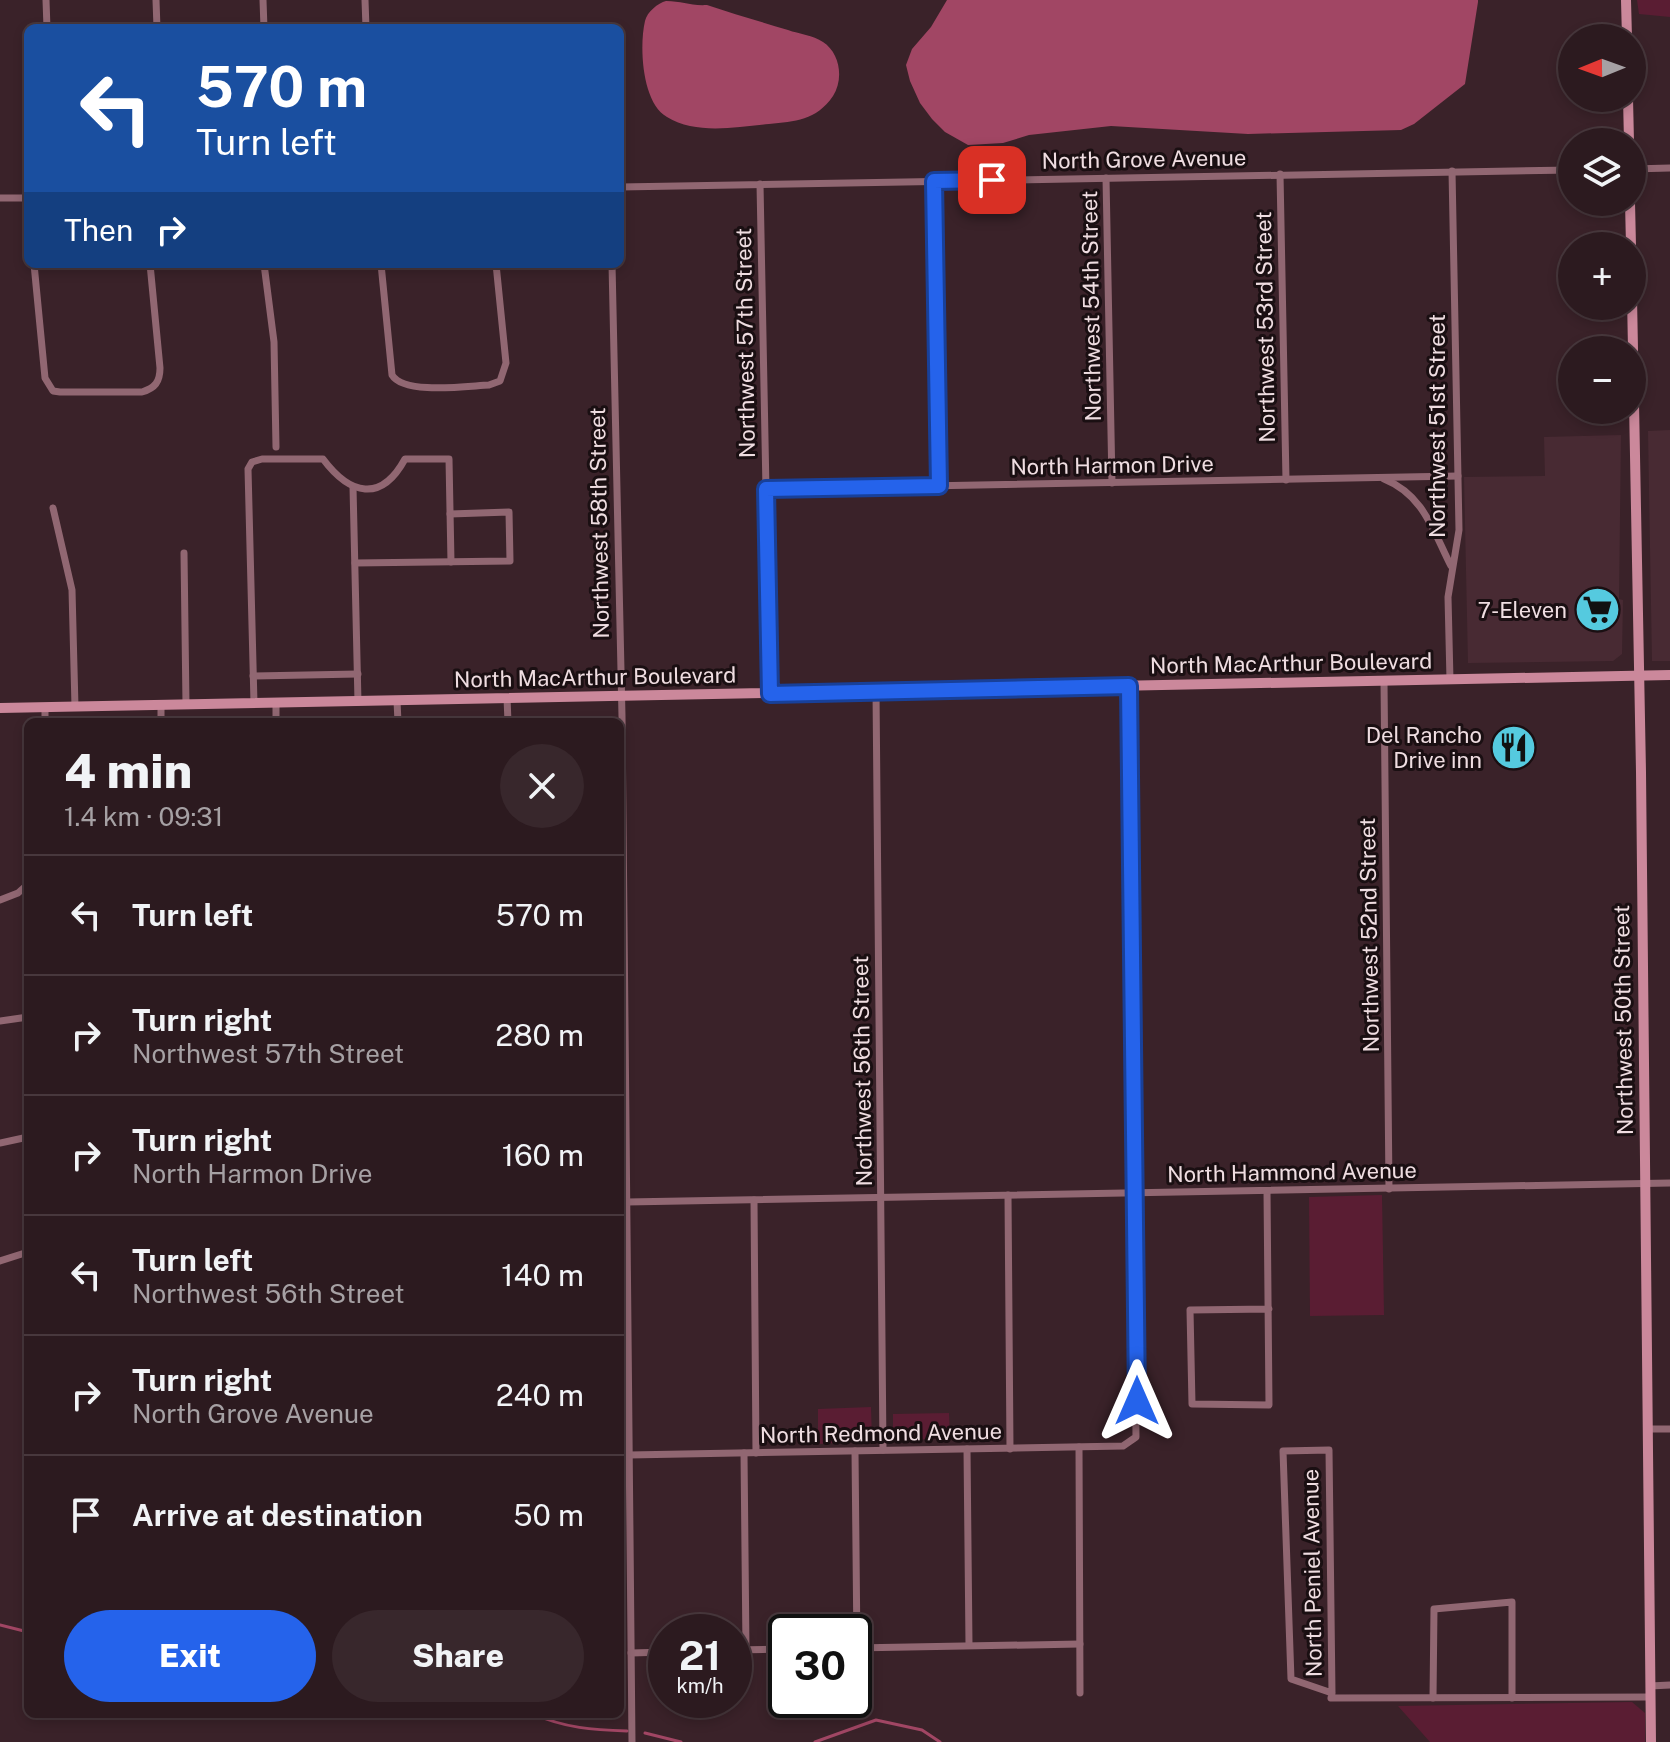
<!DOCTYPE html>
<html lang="en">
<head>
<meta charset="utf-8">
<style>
  :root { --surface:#2c1a1f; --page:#38272c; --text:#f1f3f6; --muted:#a6a1a4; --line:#48383d; --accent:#2563eb }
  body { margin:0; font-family:"Public Sans",sans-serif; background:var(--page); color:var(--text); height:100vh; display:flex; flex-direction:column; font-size:30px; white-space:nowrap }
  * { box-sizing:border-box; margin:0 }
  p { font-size:26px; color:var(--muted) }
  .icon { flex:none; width:44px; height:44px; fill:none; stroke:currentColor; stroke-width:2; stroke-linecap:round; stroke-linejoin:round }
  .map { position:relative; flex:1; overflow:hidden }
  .panel { position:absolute; left:24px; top:718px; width:600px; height:1000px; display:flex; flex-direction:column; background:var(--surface); border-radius:12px; box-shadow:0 4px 12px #0003,0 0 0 2px var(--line) }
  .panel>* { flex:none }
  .banner { position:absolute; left:24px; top:24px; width:600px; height:244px; border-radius:12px; box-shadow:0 4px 12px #0003,0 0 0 2px var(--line); background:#1a4fa0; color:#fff; overflow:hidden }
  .needle { width:52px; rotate:269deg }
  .tools { position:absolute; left:1558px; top:24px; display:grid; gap:16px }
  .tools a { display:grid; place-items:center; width:88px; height:88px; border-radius:50%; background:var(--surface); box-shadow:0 4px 12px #0003,0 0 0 2px var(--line); font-size:40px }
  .speed { position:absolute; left:648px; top:1614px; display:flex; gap:16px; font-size:40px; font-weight:700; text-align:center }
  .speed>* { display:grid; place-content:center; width:104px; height:104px; border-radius:50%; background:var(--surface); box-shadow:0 4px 12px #0003,0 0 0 2px var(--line); line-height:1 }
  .speed small { font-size:20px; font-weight:400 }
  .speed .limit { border:4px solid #111; border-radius:12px; background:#fff; color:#111 }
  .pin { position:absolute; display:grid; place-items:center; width:68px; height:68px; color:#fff; margin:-34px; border-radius:16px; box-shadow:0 4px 12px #0006 }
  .me { position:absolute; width:88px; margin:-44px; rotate:0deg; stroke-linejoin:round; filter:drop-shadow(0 0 6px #0008) }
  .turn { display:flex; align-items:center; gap:28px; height:168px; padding:0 40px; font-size:36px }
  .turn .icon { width:104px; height:104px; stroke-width:2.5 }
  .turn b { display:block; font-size:56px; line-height:68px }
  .then { display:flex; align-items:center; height:76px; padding:0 40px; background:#0003; gap:16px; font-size:30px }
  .round { display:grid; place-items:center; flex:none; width:84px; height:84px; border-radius:42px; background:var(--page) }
  .overview { display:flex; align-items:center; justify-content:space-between; height:136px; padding:0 40px }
  h1 { font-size:48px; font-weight:800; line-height:60px }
  .button { display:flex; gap:16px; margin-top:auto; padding:16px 40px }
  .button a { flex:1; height:92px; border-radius:48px; background:var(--accent); color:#fff; font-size:32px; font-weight:800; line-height:92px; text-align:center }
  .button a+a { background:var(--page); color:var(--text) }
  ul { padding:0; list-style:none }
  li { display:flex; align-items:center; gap:24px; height:120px; padding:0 40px; border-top:2px solid var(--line) }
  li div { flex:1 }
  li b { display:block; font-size:30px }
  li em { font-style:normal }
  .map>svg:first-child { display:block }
</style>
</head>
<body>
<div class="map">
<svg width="1670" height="1742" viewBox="0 0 1670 1742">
  <rect width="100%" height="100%" fill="#3a2229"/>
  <g fill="#482a33">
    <path d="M1670,430V661H1652L1648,431Z"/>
    <path d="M1621,435L1619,599L1623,600L1622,654L1613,661L1468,663L1464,477L1545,476L1544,437Z"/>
  </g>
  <g fill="#5a1d33">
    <path d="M1637,0H1670V17L1639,14Z"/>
    <path d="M1382,1195L1384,1315L1310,1316L1309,1197Z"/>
    <path d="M871,1407L872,1441L818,1444V1409Z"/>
    <path d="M949,1413L950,1438L893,1441V1414Z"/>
    <path d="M1632,1702L1645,1713V1742H1430L1398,1706Z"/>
  </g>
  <g fill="#a14664">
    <path d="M947,0H1478V2L1465,84L1414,124L1401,130L1248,134L1111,126L1029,135L1003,143L968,145L945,132L932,119L920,103L910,81L906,65L912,49L931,27Z"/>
    <path d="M666,1C682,1 690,6 707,5C734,14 761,22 788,30C799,34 813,35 823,42C840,53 844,79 833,96C816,121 795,121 769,124C736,127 696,135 667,117C642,103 639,47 645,21C647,12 658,3 666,1Z"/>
  </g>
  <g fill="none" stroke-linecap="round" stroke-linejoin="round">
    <g stroke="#a14664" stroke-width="3">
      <path d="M0,1625L28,1632"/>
      <path d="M534,1714C564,1728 594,1730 627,1731"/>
      <path d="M645,1733L681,1742"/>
      <path d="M815,1742L876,1720L922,1730L940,1742"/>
    </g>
    <g stroke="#916772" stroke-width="7">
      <path d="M46,0L47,28"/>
      <path d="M156,0L157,28"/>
      <path d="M263,0L264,28"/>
      <path d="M365,0L366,28"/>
      <path d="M1632,169L1670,168"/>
      <path d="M1280,174L1286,480"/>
      <path d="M1106,178L1112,483"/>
      <path d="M934,181L939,486"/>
      <path d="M760,184L770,694"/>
      <path d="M620,187L1572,170"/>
      <path d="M0,198H28"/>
      <path d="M34,264L45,378L53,391L60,392H142C155,388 160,382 160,368L150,264"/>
      <path d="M264,264L274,342L276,447"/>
      <path d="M381,264L392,375C404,395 467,386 489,385L500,381L506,363L496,264"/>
      <path d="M612,264L622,716L632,1742"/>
      <path d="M1384,479C1424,495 1433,531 1451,566"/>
      <path d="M353,487L358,702"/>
      <path d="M766,489L1458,476"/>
      <path d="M53,508L72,590L75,707"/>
      <path d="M184,553L186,705"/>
      <path d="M355,563L510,561L509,512L450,514"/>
      <path d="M253,676L358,674"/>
      <path d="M1450,680L1448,597L1459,530L1452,171"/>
      <path d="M1384,681L1389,1189"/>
      <path d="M876,691L883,1450"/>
      <path d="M507,698L508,722"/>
      <path d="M397,701L398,722"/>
      <path d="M254,703L248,469L252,462L262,459H323C350,495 381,503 405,459H449L451,562"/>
      <path d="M276,703V722"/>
      <path d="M161,705V722"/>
      <path d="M45,707V722"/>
      <path d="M0,900L18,893L28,884"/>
      <path d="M0,1021L28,1017"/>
      <path d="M0,1143L28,1137"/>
      <path d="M1267,1191L1269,1405L1192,1404L1190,1310L1269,1309"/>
      <path d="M1008,1195L1010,1449"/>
      <path d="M754,1200L756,1453"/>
      <path d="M627,1202L1670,1183"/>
      <path d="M0,1261L28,1252"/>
      <path d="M1648,1429H1670"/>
      <path d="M1079,1447L1080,1693"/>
      <path d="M967,1449L969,1645"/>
      <path d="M855,1451L857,1648"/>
      <path d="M744,1453L746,1650"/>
      <path d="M629,1455L1123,1446L1136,1437L1129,686"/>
      <path d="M854,1648L1080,1644"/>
      <path d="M734,1650L786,1649"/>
      <path d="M631,1653L666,1652"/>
      <path d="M1650,1686L1670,1685"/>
      <path d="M1332,1693L1291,1679L1283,1451L1329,1450L1332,1693L1331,1698L1651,1697"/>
      <path d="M1433,1698L1434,1609L1512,1602V1698"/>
    </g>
    <g stroke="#cb889b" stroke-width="10">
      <path d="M1626,0L1627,38"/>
      <path d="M1628,98L1629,142"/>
      <path d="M1630,202L1631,246"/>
      <path d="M1632,297L1641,772L1651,1742"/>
      <path d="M0,708L1670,675"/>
    </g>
  </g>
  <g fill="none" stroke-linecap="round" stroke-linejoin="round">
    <defs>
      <path id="route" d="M992,180L934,181L939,486L766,489L770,694L1129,686L1137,1401"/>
    </defs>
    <use href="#route" stroke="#184099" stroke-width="20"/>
    <use href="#route" stroke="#2563eb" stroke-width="14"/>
  </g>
  <defs>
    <symbol id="supermarket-disc" viewBox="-11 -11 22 22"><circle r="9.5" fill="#55cadf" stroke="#1a0f12"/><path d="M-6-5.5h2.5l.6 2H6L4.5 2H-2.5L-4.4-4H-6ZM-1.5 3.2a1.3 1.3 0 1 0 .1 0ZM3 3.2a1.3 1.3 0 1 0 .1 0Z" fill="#111"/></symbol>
    <symbol id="restaurant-disc" viewBox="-11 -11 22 22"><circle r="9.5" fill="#55cadf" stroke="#1a0f12"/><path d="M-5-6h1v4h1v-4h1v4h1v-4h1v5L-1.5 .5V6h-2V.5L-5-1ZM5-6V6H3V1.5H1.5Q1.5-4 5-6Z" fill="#111"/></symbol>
  </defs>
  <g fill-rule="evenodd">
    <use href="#supermarket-disc" x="1572" y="584" width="51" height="51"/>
    <use href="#restaurant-disc" x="1488" y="722" width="51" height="51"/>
  </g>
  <g text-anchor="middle" stroke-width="6" stroke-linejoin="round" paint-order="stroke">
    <g font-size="22" fill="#efdde1" stroke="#1a0f12">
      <text transform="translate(1144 159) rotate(-1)" y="8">North Grove Avenue</text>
      <text transform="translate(1091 306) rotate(-91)" y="8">Northwest 54th Street</text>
      <text transform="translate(1265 327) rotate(-91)" y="8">Northwest 53rd Street</text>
      <text transform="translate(745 343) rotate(-91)" y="8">Northwest 57th Street</text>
      <text transform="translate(1437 426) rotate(-90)" y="8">Northwest 51st Street</text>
      <text transform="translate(1112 465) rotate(-1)" y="8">North Harmon Drive</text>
      <text transform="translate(599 523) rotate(-91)" y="8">Northwest 58th Street</text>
      <text transform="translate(1291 663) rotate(-1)" y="8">North MacArthur Boulevard</text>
      <text transform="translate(595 677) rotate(-1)" y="8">North MacArthur Boulevard</text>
      <text transform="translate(1369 935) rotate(-91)" y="8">Northwest 52nd Street</text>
      <text transform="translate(1623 1020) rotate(-91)" y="8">Northwest 50th Street</text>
      <text transform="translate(862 1071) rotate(-91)" y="8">Northwest 56th Street</text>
      <text transform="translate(1292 1172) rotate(-1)" y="8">North Hammond Avenue</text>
      <text transform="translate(881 1433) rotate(-1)" y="8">North Redmond Avenue</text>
      <text transform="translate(1312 1573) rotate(-91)" y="8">North Peniel Avenue</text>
    </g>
    <g font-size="22" fill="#efdde1" stroke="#1a0f12" text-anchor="end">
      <text x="1567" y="618">7-Eleven</text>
      <text x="1482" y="743">Del Rancho<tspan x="1482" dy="25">Drive inn</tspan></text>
    </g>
  </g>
</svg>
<div class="tools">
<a><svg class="needle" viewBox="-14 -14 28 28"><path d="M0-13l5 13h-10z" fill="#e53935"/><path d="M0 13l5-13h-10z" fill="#a6a1a4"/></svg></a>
<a><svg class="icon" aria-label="layers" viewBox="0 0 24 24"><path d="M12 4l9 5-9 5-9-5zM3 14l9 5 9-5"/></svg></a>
<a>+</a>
<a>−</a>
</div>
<div class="speed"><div>21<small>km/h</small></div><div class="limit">30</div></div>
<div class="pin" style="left:992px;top:180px;background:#d93025"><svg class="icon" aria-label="arrive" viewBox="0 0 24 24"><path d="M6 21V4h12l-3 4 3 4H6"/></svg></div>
<svg class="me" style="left:1137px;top:1401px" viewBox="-20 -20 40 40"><path d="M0-17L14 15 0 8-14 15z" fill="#2563eb" stroke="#fff" stroke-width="4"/></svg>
<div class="banner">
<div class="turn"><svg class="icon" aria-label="left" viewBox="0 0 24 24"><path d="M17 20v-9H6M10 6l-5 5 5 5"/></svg><div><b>570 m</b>Turn left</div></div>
<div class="then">Then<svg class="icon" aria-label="right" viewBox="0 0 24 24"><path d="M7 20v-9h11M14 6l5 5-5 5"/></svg></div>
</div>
<section class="panel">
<div class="overview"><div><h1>4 min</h1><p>1.4 km · 09:31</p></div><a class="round"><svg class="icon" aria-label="close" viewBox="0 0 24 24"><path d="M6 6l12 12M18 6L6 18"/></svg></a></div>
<ul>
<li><svg class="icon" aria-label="left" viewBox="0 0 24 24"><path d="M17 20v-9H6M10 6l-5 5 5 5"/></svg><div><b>Turn left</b></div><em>570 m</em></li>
<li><svg class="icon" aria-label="right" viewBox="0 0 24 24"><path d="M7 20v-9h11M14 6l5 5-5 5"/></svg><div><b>Turn right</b><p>Northwest 57th Street</p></div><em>280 m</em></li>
<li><svg class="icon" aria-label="right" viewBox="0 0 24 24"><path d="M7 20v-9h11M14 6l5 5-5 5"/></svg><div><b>Turn right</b><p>North Harmon Drive</p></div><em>160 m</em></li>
<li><svg class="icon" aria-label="left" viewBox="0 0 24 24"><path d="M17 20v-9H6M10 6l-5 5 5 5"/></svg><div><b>Turn left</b><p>Northwest 56th Street</p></div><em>140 m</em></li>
<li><svg class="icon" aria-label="right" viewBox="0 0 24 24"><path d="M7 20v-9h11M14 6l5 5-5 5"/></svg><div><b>Turn right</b><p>North Grove Avenue</p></div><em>240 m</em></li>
<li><svg class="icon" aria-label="arrive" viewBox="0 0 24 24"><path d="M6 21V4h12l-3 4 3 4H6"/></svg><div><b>Arrive at destination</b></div><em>50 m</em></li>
</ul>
<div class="button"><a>Exit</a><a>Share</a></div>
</section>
</div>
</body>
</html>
